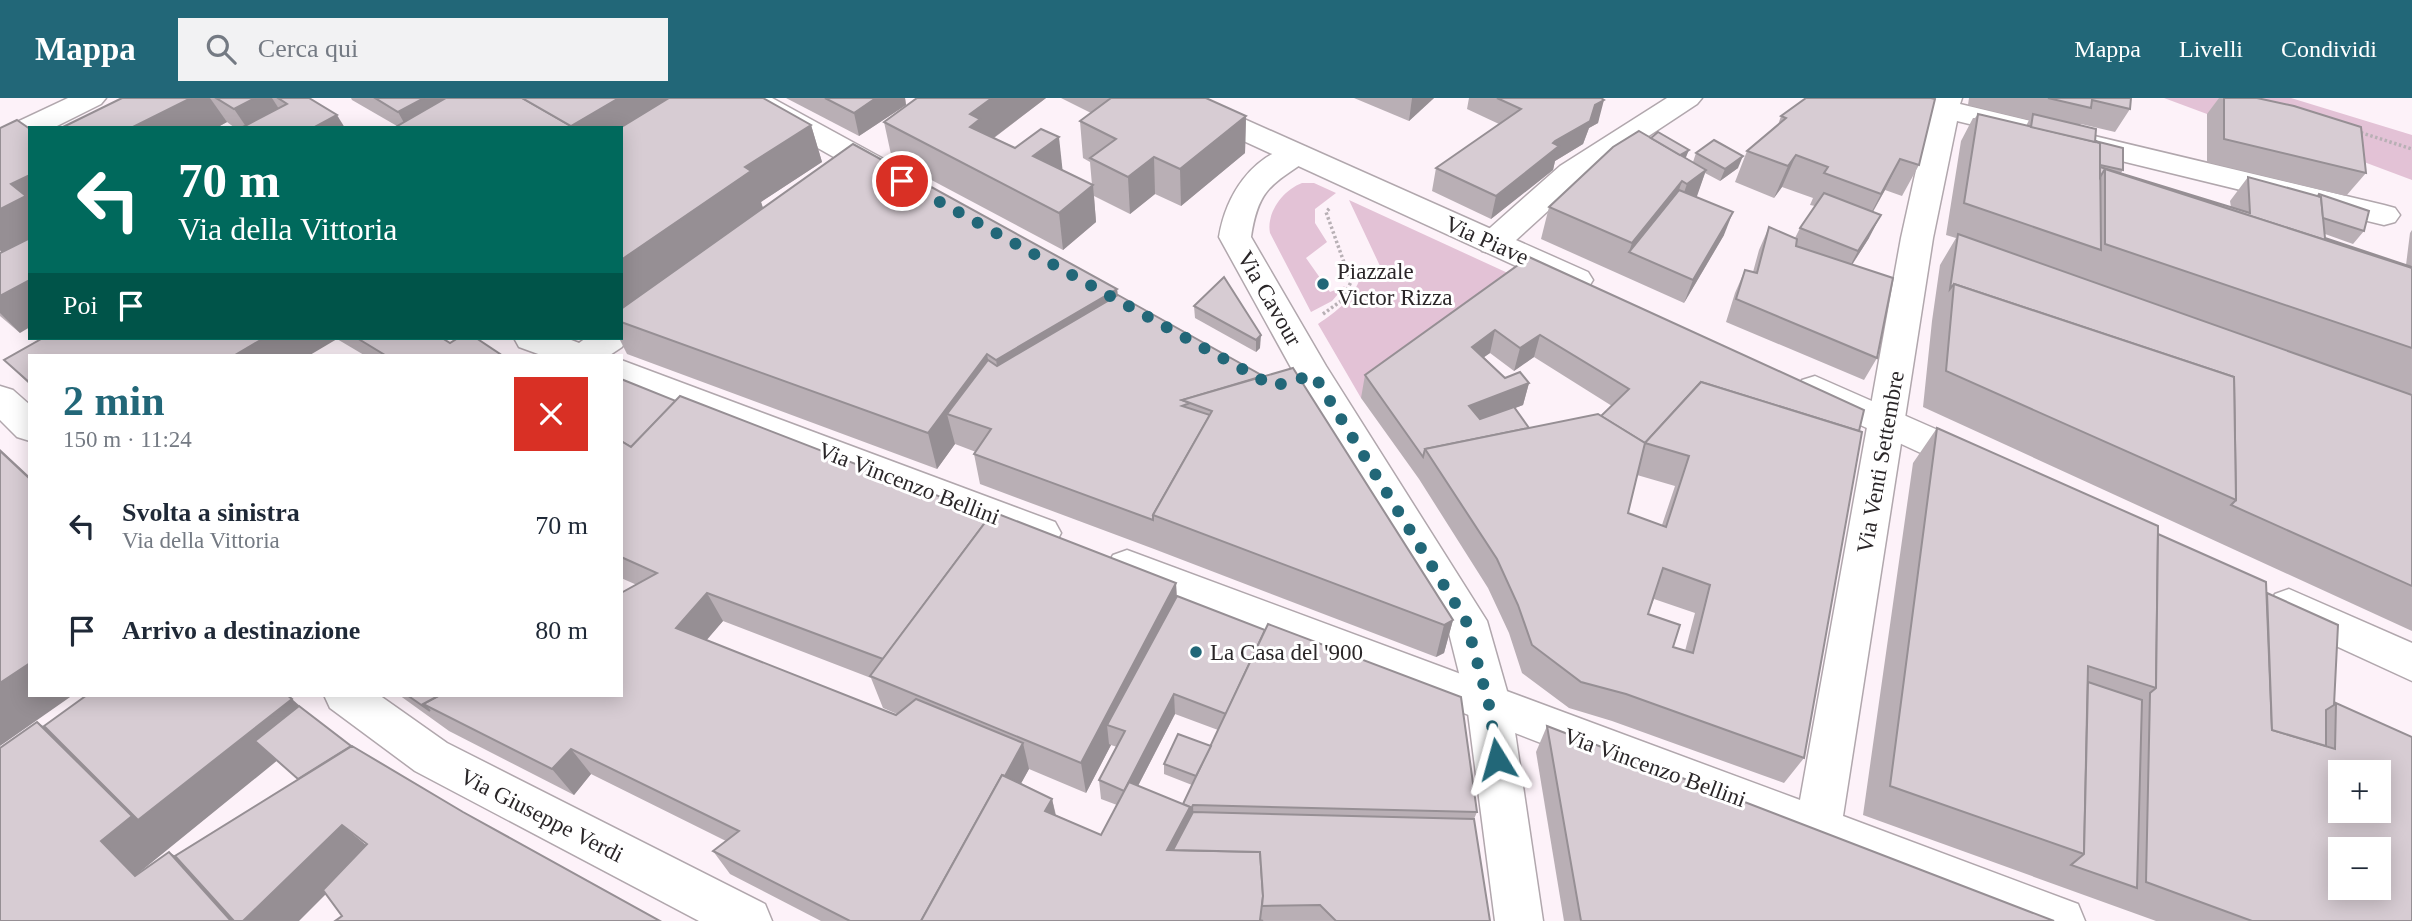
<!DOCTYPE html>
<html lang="it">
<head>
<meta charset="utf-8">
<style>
  :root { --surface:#fff; --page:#f2f2f3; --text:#1f2937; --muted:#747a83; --accent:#226778 }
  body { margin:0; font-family:"Times New Roman",serif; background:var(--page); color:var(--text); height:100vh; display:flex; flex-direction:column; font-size:26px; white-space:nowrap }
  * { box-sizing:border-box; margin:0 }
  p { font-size:23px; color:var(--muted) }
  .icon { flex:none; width:38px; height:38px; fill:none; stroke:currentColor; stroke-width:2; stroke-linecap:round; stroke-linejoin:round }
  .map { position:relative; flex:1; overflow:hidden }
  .drawer { position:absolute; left:28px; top:256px; width:595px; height:343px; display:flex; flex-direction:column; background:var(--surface); border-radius:0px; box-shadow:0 4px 18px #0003 }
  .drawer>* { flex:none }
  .top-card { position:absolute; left:28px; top:28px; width:595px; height:214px; border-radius:0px; box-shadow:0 4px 18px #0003; background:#00695c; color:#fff; overflow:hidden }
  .tools { position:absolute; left:2328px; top:662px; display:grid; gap:14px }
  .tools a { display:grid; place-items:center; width:63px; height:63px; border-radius:0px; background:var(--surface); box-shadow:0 4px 18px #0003; font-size:35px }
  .pin { position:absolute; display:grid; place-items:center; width:60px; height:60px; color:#fff; margin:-30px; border:4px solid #fff; border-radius:50%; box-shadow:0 2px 7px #0007 }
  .me { position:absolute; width:77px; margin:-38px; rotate:352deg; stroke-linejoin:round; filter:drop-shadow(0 0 5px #0008) }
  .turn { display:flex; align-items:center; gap:24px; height:147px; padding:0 35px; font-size:32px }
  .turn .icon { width:91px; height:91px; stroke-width:2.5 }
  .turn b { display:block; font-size:49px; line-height:60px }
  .then { display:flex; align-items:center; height:66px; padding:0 35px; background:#0003; gap:14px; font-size:26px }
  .round { display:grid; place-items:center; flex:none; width:74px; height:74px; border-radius:0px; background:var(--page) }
  .headline { display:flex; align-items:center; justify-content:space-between; height:119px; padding:0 35px }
  h1 { font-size:42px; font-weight:700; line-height:52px; color:var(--accent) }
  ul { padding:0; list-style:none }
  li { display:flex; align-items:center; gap:21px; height:105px; padding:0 35px }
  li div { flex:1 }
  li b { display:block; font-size:26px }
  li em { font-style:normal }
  header { display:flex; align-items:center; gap:42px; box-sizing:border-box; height:98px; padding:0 35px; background:var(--accent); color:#fff }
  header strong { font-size:33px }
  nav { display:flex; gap:38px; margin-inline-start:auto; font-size:24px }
  .search { width:490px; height:63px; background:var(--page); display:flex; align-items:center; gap:18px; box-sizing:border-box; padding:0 24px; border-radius:0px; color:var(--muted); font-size:26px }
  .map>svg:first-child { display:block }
</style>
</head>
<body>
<header>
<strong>Mappa</strong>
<div class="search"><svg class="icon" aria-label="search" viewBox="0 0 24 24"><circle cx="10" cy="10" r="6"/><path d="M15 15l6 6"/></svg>Cerca qui</div>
<nav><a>Mappa</a><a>Livelli</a><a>Condividi</a></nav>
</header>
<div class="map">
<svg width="2412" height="823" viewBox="0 0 2412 823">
  <rect width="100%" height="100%" fill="#fdf2f9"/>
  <g fill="#e3c2d6">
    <path d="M2164,0H2291L2412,37V82L2276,31L2207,16Z"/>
    <path d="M1302,85H1314L1336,95L1315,111V125L1327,144L1306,160L1330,194L1345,188L1332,203L1311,214L1270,135C1266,115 1283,92 1302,85Z"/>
    <path d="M1349,102L1523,182L1361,300L1318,226C1337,213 1354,201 1361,177L1380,168Z"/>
  </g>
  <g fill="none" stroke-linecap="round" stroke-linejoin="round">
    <defs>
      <g id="minor">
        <path d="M68,0H106L101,6L53,30H30V41L0,53V32Z"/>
        <path d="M735,0H772L900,70L904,77L900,84L889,87L878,84L740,6Z"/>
        <path d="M1667,0H1702L1697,6L1582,82L1504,153L1493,156L1482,153L1477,145L1482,137L1560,68Z"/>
        <path d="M1932,0H1962L1960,6L2384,107L2395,110L2400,117L2395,124L2384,127L1957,23L1933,140L1843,718L2078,806L2085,823H2000L1113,479L1107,468L1113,457L1127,452L1800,702L1901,140Z"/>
        <path d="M621,231L627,240L622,249L610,257H541L519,249L514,240H566L579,245L586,240H621Z"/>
        <path d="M621,262L1055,424L1061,435L1055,446L1041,451L1027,446L621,289Z"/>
        <path d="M0,288L13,292L30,307V343L17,339L0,322Z"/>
        <path d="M324,597H379L447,645L765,806L772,823H699L415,673L330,610Z"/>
      </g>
      <path id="tertiary" d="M1295,47L1306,49L1310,56L1306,63C1269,88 1258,93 1251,139L1326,268L1487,523L1511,607L1543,823H1495L1467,607L1447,527L1300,286L1219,139C1226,97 1251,58 1295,47Z"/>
      <g id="secondary">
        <path d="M1158,0H1197L1588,174L1593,182L1588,190L1576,193L1564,190L1163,6Z"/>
        <path d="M1815,278L1990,355L1996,365L1990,375L1977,379L1964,375L1802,300L1797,291L1802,282Z"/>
        <path d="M2289,491L2412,545V583L2275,520L2269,508L2275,496Z"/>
      </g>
    </defs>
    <use href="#minor" stroke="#b1a7ad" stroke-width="3"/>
    <use href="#tertiary" stroke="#b1a7ad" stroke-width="3"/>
    <use href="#secondary" stroke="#b1a7ad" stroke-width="3"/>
    <g stroke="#b8b0b5" stroke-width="3.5" stroke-dasharray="2.5 2.5" stroke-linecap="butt">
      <path d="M2356,33L2412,51"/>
      <path d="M1323,216L1341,203L1351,184L1326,114L1330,110"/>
    </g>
    <use href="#minor" fill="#fff" fill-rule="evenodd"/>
    <use href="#tertiary" fill="#fff" fill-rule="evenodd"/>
    <use href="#secondary" fill="#fff" fill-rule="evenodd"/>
  </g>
  <g fill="#b9afb5" fill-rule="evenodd">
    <path d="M122,0H309L345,30H235L227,24L216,30H61Z"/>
    <path d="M351,0H763L811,27L822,64L761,104L763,110L1117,191L1118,197L1453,522L1444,555L1436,559L1154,451L980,386L974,356L976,354L955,346L937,371L627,256L619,240H621V30L397,28L352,2Z"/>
    <path d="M786,0H905L906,7L859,38Z"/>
    <path d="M917,0H1046L994,40L1092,87L1090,64L1083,60L1080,23L1091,15L1061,0H1206L1246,18L1245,55L1181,108L1155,96L1130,116L1094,98L1096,124L1063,152L892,61L884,24Z"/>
    <path d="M1354,0H1434L1409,23Z"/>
    <path d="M1469,0H1601L1598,25L1589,30L1583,46L1555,63L1553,72L1491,121L1432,93L1436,70L1499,26L1467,11Z"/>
    <path d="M1969,0H2131L2130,11L2115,34L2081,26L2080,27L2123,72L2121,75L2231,109L2230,103L2248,79L2364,133L2353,146L2325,136V140L2406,167L2410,135L2412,132V533L1923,309L1932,223L1940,167L1956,140L1946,137L1961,43L1973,20H1975L1978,16L2026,28L2029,22L1968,7Z"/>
    <path d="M2219,0H2257L2366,75L2346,98L2207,64V16Z"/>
    <path d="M1781,18L1919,67L1902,98L1885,92L1873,114L1869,140L1852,167L1877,260L1864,282L1726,224L1735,195L1745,172L1753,174L1759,152L1769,129L1795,140L1800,130L1815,108L1810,107L1813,100L1782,89L1774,100L1735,84L1747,53L1778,27Z"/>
    <path d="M0,30L20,235L0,218V155L2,154L0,153Z"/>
    <path d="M1696,55L1738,70L1720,83L1705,75L1696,99L1724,137L1684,205L1541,141L1549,109L1686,60L1693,64Z"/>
    <path d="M1529,159L1859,333L1804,660L1784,685L1612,623L1569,610L1522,575L1509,535L1488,490L1419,381L1361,300L1365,277ZM1490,255L1514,273L1534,259L1612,308L1601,318L1529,330L1515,310L1523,307L1529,285L1505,280L1484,259ZM1637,377L1675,388L1662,427L1628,415ZM1654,501L1695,515L1685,553L1673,549L1648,516Z"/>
    <path d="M1224,179L1260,250L1256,254L1195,220L1194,208Z"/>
    <path d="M43,240H442L450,245L501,257H364L337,241L30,257V287L4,262Z"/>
    <path d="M621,281L676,303L1176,485L1177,498L1477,714L1474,721L1490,823H821L730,776L713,753L726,743L591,676L574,697L449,633L399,597H621L637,487L621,480ZM723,523L871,580L883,610L897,616L896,617L706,542ZM1175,616L1218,632L1211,648L1164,666V676L1192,687L1183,706L1138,688ZM1111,647L1117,649L1099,682L1101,701L1117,707L1101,737L1056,717L1052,701L1021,685L1029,671L1086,695Z"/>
    <path d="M1937,330L2158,436L2267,495L2334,607L2336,605L2412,823H2156L1863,717L1913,365Z"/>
    <path d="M1547,628L2054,823H1564L1536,654Z"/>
  </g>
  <g fill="#968f94">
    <path d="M191,0H210L227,24L216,30H131Z"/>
    <path d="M255,0H272L288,25L247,30L234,11Z"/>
    <path d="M424,0H478L407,30L398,14Z"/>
    <path d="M619,0H684L621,30H568Z"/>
    <path d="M876,0H905L906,7L859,38L854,15Z"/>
    <path d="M992,0H1046L984,47L970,29V16Z"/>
    <path d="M1412,0H1434L1409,23Z"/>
    <path d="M1604,2L1598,25L1589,30L1583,46L1555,63L1553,72L1491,121L1496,98L1595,7Z"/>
    <path d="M337,17L345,30H313Z"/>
    <path d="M1246,18L1245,55L1181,108L1180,71Z"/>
    <path d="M811,27L822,64L761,104L763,110L621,211V162L745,69Z"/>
    <path d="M1059,39L1063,76L1033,58Z"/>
    <path d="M1689,52L1684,64L1662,68Z"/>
    <path d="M1796,57L1782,89L1774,100L1788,68Z"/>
    <path d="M1743,58L1738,70L1720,83L1725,71Z"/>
    <path d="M1154,59L1155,96L1130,116L1128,79Z"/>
    <path d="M1900,61L1885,92L1865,127L1881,96Z"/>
    <path d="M1706,72L1695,104L1676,117L1687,86Z"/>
    <path d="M30,77V142L3,156L0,152V111L11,86Z"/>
    <path d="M1682,83L1671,115L1629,154L1632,145Z"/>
    <path d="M1093,87L1096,124L1063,152L1059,115Z"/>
    <path d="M1733,114L1724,137L1684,205L1693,182Z"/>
    <path d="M1881,117L1869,140L1846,176L1858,153Z"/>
    <path d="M30,182V229L20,235L0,215V198Z"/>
    <path d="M1117,191L1120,228L1002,298L996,262Z"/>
    <path d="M1495,232L1490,255L1467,271L1472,249Z"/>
    <path d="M1261,237L1260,250L1256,254V242Z"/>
    <path d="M1540,237L1534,259L1514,273L1520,250Z"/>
    <path d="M264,240H337V241L310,257H235Z"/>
    <path d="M987,256L994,293L947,316L955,346L937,371L928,335Z"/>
    <path d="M1529,285L1523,307L1463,330L1469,308Z"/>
    <path d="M0,351L30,379V381L0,353Z"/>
    <path d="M1176,485L1177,518L1107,627L1109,646L1111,647L1086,695L1081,665Z"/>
    <path d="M707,495L723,523L693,558L676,530Z"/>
    <path d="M1453,522L1444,555L1436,559L1444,527Z"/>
    <path d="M30,565V597H73L0,648V585Z"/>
    <path d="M1174,596L1175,616L1126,711L1124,693Z"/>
    <path d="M292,601L321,627L135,778L101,743L37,624L82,654Z"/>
    <path d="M1023,645L1029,671L946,823H925Z"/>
    <path d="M571,651L591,676L574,697L552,671Z"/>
    <path d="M1052,701L1058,729L1045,713Z"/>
    <path d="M1193,707L1194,732L1177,763L1167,752L1190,709Z"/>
    <path d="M342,727L371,751L299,823H231L169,754L211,781Z"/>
  </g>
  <g fill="#d7ccd3" stroke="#968f94" stroke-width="2" fill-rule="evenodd">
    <path d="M122,0H191L131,30H61Z"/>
    <path d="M216,0H255L234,11Z"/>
    <path d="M278,0H309L337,17L313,30H241L287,6Z"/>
    <path d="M375,0H424L398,14Z"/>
    <path d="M446,0H522L574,30H394Z"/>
    <path d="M522,0H619L571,28Z"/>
    <path d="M669,0H763L811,27L745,69L751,73L621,162V30H620Z"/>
    <path d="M825,0H876L854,15Z"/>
    <path d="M917,0H992L970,16L980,21L970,29L1015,50L1041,31L1059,39L1033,58L1093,87L1059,115L884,24Z"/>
    <path d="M1111,0H1206L1246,18L1180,71L1154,59L1128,79L1090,60L1116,41L1080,23Z"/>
    <path d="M1497,0H1601L1604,2L1595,7L1590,23L1555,43L1553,45L1559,48L1496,98L1436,70L1521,11Z"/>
    <path d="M1806,0H1931L1935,1L1919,67L1900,61L1881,96L1824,75L1828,69L1796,57L1788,68L1747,53L1786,20L1781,18Z"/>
    <path d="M2048,0H2131L2130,11L2092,2L2091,10Z"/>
    <path d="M2224,0H2257L2294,8L2361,29L2366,75L2224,41Z"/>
    <path d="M1978,16L2100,45L2101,152L1964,105Z"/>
    <path d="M2033,16L2096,31L2095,44L2031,29Z"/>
    <path d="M17,22L30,31V77L11,86L26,98L0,111V30Z"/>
    <path d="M1639,33L1706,72L1687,86L1682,83L1632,145L1549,109L1613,49Z"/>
    <path d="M1658,34L1689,52L1680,57L1651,40Z"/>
    <path d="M1714,42L1743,58L1725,71L1696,55Z"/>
    <path d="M2095,43L2123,50V72L2100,67V45Z"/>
    <path d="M853,46L1117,191L996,262L987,256L928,335L621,224V211Z"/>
    <path d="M2100,69L2250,115L2248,79L2321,99L2325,140L2412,169V170L2105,71L2100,79Z"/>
    <path d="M2105,71L2412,170V250L2105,146Z"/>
    <path d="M1679,92L1733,114L1693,182L1629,154Z"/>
    <path d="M1824,95L1881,117L1858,153L1800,130Z"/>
    <path d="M2319,96L2369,113L2364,133L2323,120L2321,99L2318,98Z"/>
    <path d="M1769,129L1797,141L1796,148L1893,180L1877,260L1736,201L1745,172L1757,175Z"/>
    <path d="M1958,136L2412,297V488L2231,407L2236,402L2234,279L1954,186L1950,191Z"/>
    <path d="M30,140V182L0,198V155Z"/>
    <path d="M1529,159L1864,312L1859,333L1701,284L1645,345L1601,318L1629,291L1540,237L1520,250L1495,232L1472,249L1505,280L1520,274L1529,285L1469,308L1480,321L1514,309L1529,330L1425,351L1423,359L1365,277Z"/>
    <path d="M1224,179L1261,237L1256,242L1194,208Z"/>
    <path d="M1954,186L2234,279L2236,402L1946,273Z"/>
    <path d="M1118,197L1263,278L1182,302L1190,305L1182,308L1210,317L1153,417V422L974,356L991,331L947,316L988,262L997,268Z"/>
    <path d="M43,240H264L235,257H30V285L4,262Z"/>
    <path d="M357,240H442L450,245L458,240H476L500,256L499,257H385Z"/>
    <path d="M1293,270L1453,522L1444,527L1153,417L1212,313L1182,302Z"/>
    <path d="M621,281L676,303L631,349L621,343Z"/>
    <path d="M1701,284L1862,334L1804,660L1626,596L1581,584L1532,547L1518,507L1497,461L1425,351L1598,316L1645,345ZM1645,345L1689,358L1666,429L1628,415ZM1663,470L1710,487L1693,555L1673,549L1680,527L1648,516Z"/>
    <path d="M680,298L990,418L883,561L707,495L676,530L896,617L916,601L1023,645L1005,678L1002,677L921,823H850L713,753L739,733L571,651L552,671L423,606L440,597H621V495L657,475L621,459V343L631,349Z"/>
    <path d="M1937,330L2158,428L2156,590L2088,568L2084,756L1890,688Z"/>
    <path d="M0,353L30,381V565L0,585Z"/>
    <path d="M993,414L1176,485L1081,665L870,578Z"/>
    <path d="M2158,436L2266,484L2272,632L2335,651L2336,605L2412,639V823H2252L2146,784L2150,595L2156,590ZM2340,674H2378V712H2340ZM2340,751H2378V789H2340Z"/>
    <path d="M2267,495L2338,527L2334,607L2326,612V648L2272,632Z"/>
    <path d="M1177,498L1265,532L1226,616L1174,596L1124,693L1099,682L1125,633L1107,627Z"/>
    <path d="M1268,526L1461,599L1477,714L1193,707L1190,713V709L1183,706Z"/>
    <path d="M2088,584L2142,602L2137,790L2071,767L2084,756Z"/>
    <path d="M87,597H287L292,601L138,722L44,628Z"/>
    <path d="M407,597H440L423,606L430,613Z"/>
    <path d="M299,608L351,648L298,681L255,643Z"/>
    <path d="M37,624L132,718L101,743L135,778L169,754L231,823H0V650Z"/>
    <path d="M1547,628L2054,823H1581Z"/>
    <path d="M1178,636L1211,648L1196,678L1164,666Z"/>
    <path d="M352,648L463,714L660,823H335L342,818L323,792L367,746L342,727L243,823H234L175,758Z"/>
    <path d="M1002,677L1052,701L1045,713L1101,737L1129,684L1190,709L1167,752L1260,754L1263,798L1260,822L1263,823H921Z"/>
    <path d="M1193,714L1474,721L1490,823H1336L1320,807L1262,808L1263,798L1260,754L1173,752Z"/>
  </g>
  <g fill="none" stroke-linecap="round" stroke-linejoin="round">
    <path stroke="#226778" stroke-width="12" stroke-dasharray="0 21.6" d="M902,83L1273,288L1314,277L1466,523L1489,607L1497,661"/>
  </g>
  <g fill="#226778" stroke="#fff" stroke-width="2.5">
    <circle cx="1323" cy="186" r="7"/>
    <circle cx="1196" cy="554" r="7"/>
  </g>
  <g text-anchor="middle" stroke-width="6" stroke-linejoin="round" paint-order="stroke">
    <g font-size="23" fill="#2a2628" stroke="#fff">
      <text transform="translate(1487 142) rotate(24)" y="8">Via Piave</text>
      <text transform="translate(1270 200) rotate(60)" y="8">Via Cavour</text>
      <text transform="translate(1880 364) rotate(-80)" y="8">Via Venti Settembre</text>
      <text transform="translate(909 385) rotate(21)" y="8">Via Vincenzo Bellini</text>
      <text transform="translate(1655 669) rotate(20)" y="8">Via Vincenzo Bellini</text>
      <text transform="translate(542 717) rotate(27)" y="8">Via Giuseppe Verdi</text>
    </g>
    <g font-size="23" fill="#2a2628" stroke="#fff" text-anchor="start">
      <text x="1337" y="181">Piazzale<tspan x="1337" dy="26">Victor Rizza</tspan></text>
      <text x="1210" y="562">La Casa del '900</text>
    </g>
  </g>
</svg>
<div class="tools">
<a>+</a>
<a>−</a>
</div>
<div class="pin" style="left:902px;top:83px;background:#d93025"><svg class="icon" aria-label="arrive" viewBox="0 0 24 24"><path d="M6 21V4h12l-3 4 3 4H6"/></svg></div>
<svg class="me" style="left:1497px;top:661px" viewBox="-20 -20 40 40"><path d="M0-17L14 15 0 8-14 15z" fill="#226778" stroke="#fff" stroke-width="4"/></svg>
<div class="top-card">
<div class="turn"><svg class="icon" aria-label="left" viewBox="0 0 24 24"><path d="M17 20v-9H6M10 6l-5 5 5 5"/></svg><div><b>70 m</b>Via della Vittoria</div></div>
<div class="then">Poi<svg class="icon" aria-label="arrive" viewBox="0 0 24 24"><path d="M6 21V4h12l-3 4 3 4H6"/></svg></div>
</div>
<section class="drawer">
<div class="headline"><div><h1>2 min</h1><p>150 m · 11:24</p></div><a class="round" style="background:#d93025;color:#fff"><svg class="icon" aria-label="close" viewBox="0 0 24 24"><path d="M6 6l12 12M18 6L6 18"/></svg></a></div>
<ul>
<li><svg class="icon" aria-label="left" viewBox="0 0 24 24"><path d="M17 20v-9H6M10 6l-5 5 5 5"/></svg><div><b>Svolta a sinistra</b><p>Via della Vittoria</p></div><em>70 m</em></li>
<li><svg class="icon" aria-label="arrive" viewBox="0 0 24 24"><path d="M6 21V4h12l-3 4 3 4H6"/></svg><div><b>Arrivo a destinazione</b></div><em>80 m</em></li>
</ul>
</section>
</div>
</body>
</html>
